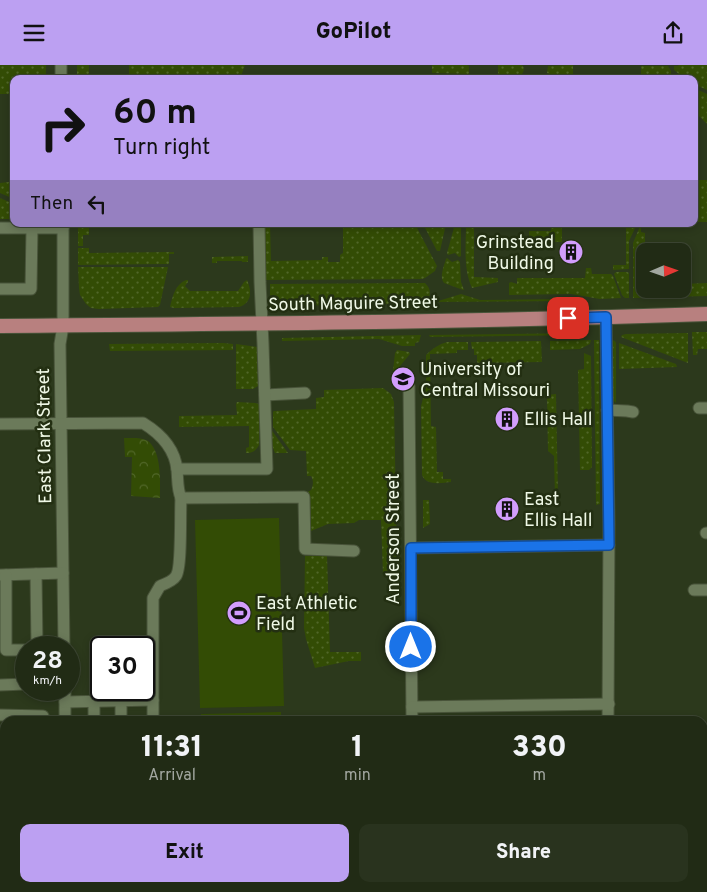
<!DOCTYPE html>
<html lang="en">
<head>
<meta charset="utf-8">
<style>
  :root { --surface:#212b15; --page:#29331e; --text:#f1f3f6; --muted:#a2a7a0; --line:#3e4734; --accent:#bca0f2 }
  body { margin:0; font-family:Overpass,sans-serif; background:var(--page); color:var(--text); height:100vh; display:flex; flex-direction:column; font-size:19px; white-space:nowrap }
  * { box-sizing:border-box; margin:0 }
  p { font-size:16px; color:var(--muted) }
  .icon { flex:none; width:28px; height:28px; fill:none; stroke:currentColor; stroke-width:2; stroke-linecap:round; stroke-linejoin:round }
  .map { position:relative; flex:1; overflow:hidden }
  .sheet { position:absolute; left:0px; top:651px; width:708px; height:176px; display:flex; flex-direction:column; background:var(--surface); border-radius:15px 15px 0 0; box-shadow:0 2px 8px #0003,0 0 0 1px var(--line) }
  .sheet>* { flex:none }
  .guide { position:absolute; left:10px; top:10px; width:688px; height:152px; border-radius:10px; box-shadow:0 2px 8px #0003,0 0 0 1px var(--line); background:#bca0f2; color:#111; overflow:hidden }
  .needle { width:32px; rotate:88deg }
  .fabs { position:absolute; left:636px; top:178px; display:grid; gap:10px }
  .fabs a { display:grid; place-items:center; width:55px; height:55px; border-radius:10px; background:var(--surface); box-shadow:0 2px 8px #0003,0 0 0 1px var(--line); font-size:25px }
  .speed { position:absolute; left:15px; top:571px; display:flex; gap:10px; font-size:25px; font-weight:700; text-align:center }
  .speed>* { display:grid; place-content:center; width:65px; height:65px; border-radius:50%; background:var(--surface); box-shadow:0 2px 8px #0003,0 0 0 1px var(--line); line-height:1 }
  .speed small { font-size:12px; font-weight:400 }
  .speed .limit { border:2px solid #111; border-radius:8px; background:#fff; color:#111 }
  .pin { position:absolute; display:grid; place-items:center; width:42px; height:42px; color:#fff; margin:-21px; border-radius:10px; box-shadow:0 2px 8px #0006 }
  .me { position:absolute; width:55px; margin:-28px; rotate:0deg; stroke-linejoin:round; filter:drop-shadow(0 0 4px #0008) }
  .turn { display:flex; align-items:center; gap:18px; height:105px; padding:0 20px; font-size:22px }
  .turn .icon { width:65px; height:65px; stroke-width:2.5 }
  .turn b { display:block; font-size:35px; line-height:42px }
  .then { display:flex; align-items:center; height:48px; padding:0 20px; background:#0003; gap:10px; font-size:19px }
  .eta { display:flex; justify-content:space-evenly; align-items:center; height:85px; text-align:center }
  .eta b { font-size:30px; font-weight:800; line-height:35px }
  .button { display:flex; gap:10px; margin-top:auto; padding:10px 20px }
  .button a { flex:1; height:58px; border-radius:10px; background:var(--accent); color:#111; font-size:20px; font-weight:800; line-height:58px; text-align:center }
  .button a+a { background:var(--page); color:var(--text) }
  header { display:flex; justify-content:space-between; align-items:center; height:65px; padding:0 20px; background:var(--accent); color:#111; font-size:22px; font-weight:800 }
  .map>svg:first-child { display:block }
</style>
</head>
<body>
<header><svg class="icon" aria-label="menu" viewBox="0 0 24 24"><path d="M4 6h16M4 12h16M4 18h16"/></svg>GoPilot<svg class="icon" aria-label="share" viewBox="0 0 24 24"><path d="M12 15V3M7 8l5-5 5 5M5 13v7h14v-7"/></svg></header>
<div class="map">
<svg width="707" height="827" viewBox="0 0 707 827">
  <defs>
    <pattern id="grass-dots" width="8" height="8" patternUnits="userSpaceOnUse" patternTransform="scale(1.25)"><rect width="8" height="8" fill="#334c05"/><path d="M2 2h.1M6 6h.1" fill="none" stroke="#516729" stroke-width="1.8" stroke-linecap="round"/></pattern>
    <pattern id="park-crowns" width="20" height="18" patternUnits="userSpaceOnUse" patternTransform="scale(1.25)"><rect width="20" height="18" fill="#334c05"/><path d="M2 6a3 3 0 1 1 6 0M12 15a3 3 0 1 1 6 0" fill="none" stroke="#516729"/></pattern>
  </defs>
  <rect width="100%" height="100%" fill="#2c391c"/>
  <g fill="url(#grass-dots)">
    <path d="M0,0H46V14H14V29H0Z"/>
    <rect x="77" y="0" width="12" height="14"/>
    <path d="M129,0H245L240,14H129Z"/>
    <path d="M432,0H467L469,1V9L432,8Z"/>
    <path d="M498,0H522C525,3 524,6 522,9H498Z"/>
    <path d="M573,0V10H552L547,8L548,1Z"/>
    <path d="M679,0H707V25L694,19V14H685L674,5V1H678Z"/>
    <path d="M668,1L671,6V14H641V1Z"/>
    <path d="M694,23L707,29V59L694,46Z"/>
    <path d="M9,109H14V134L0,128V118L9,117Z"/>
    <rect x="694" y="115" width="13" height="42"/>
    <path d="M0,133L14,139V154H0Z"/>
    <path d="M78,159H89V170H83V181H78Z"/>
    <path d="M265,159H270L271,196L322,195V192H328V197H340V190L343,188V159H415L437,201L435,206L425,213L422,214L265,215Z"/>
    <path d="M423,159H446L440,186H437Z"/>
    <path d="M455,159H461V191L459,192L455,188L448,190L447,188Z"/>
    <path d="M466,159H474V212L498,213V217L472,223C463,204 466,179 466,159Z"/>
    <path d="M551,159H562V177H529V166H551Z"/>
    <path d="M626,159H637L629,176V204L613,205V200H626Z"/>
    <path d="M641,159V167L645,168V180L641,185L642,220H645V224H682L683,219L707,218V231L633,233V178Z"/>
    <path d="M78,183H89V188L174,187V189H169V199L78,200Z"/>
    <path d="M248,191V197H242V196H217V198H212V192Z"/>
    <path d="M447,193L452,197L458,195L460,197L461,217L464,225H463L444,218C439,212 444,201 446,194Z"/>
    <path d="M78,202H168L160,240L158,242L99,244L91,243L86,239L80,230L79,223Z"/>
    <path d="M586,203H591L592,209H611L613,211L621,233L600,234L571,229L509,230V218L511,217L517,219V213H585Z"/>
    <path d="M616,207H627L629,208V233H625L622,230L614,209Z"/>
    <path d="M186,215H188V217L185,221L190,226H238L244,217L247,215C252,226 252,238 239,242L174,243L170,242C173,230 175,220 186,215Z"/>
    <path d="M425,218C432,225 430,229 428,238L287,241L286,239H276V236H273V233L270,230V219Z"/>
    <path d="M461,229L480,235L566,234V236L435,237Z"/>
    <path d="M692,267H707V284H698L697,290H693Z"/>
    <path d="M585,268V270L430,272L429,270Z"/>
    <path d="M688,268V298L621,272L622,270L626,269Z"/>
    <path d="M421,270L419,277L415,278V281H402L379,274L282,276V273Z"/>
    <path d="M591,275L590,279L580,284L550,285V276Z"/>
    <path d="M594,275H599V278L600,439L596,440Z"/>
    <path d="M612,275L615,276L616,278V338L612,334Z"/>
    <path d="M541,276L542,297L477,298V290H474V284H472L471,277Z"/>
    <path d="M447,277H468V285H457V288L430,289L431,361L436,362L437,407H443V414H451V417C441,418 426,421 422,410L421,341L426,322V290C432,284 439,279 447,277Z"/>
    <path d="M223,278L233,279V285L110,286L109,279Z"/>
    <path d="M619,278L676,299L677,302L619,304Z"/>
    <path d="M236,279L257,282L258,321L253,324H236Z"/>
    <path d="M397,285L409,287L410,289L395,307L393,306L395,288Z"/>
    <path d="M584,288L591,291L592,402L589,405H580L578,305L584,304Z"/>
    <path d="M383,323L391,329L394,337L397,500L394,503L393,509H383L381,455H359L354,458L328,459L311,466L310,433L306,428L311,425C313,421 314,416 311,411H307L306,386L290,385L273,362V347L274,346L316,344V333L324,332V325Z"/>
    <path d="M556,329L558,432H555L554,391L548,386L547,330Z"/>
    <path d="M237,337L255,338L259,339V380C256,386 252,388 246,388V383L249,382V361L179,362V351L237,350L236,339Z"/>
    <path d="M270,363L288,388H275L271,378Z"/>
    <path d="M423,435H429L430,459L423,463Z"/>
    <path d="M305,491H327L330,587H361V596H349L315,603L306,574L304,563Z"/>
  </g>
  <path fill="url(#park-crowns)" d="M124,373C132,373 141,372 148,376C162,387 160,417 160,433L131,431L132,392H125Z"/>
  <g fill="#334c05">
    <path d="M279,453L284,641L200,643L195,455Z"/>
    <path d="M281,647V656H201V649Z"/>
  </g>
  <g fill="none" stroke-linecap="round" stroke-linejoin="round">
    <defs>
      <g id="minor">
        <path d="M61,0V14"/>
        <path d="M63,159V261L60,279L64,582"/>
        <path d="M0,163H63"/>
        <path d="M0,224H31L32,163"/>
        <path d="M606,252L609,459L608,656"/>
        <path d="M409,321L412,656"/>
        <path d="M265,330L305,328"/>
        <path d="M699,343H707"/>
        <path d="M607,345L627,346L633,347"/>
        <path d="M0,359L143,358C161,369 175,383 177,405C178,414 177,424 181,433L304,432L305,484L354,486"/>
        <path d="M177,404H267L263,279L260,217L259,159"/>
        <path d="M706,468H707"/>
        <path d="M411,483L609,480"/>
        <path d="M36,509L37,582"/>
        <path d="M0,510L63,508"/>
        <path d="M6,510V585H26"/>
        <path d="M694,525H707"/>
        <path d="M0,620L26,619"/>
        <path d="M65,625V656"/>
        <path d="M94,636V656"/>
        <path d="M121,636V656"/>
        <path d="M65,637L153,635"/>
        <path d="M412,642L609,639"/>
        <path d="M0,650L43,651"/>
        <path d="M153,656V533L160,521C165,519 173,516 176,511C182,503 180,447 181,433"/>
        <path d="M66,822V827"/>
        <path d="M221,822V827"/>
        <path d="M414,822V827"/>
        <path d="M608,822V827"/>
      </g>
      <path id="major" d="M0,261C236,259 471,257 707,249"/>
    </defs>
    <use href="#minor" stroke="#49543a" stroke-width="13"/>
    <use href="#major" stroke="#49543a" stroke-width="16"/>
    <use href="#minor" stroke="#6b7a5a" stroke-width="11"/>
    <use href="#major" stroke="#b8807f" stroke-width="14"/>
  </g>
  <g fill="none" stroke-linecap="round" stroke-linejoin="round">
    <defs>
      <path id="route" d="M411,582V483L609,480L606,252L568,253"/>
    </defs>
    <use href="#route" stroke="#114b97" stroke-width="12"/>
    <use href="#route" stroke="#1a73e8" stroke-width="9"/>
  </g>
  <defs>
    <symbol id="building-disc" viewBox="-11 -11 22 22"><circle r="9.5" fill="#d29dfd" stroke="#232f12"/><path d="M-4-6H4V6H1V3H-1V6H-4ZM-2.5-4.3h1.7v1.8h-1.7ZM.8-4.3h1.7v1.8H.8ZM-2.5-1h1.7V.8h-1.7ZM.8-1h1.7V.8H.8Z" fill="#111"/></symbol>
    <symbol id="university-disc" viewBox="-11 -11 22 22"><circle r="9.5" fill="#d29dfd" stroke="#232f12"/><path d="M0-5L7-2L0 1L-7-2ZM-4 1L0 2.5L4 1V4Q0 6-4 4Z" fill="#111"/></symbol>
    <symbol id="stadium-disc" viewBox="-11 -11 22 22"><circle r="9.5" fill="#d29dfd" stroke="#232f12"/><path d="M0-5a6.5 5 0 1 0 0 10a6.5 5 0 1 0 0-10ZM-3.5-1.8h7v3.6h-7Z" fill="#111"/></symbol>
  </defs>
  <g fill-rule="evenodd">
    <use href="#building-disc" x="557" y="173" width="28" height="28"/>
    <use href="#university-disc" x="389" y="300" width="28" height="28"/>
    <use href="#building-disc" x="493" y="340" width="28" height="28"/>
    <use href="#building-disc" x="493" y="430" width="28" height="28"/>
    <use href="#stadium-disc" x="225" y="534" width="28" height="28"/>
  </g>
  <g text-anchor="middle" stroke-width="5" stroke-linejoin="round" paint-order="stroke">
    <g font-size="18" fill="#eff8e6" stroke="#232f12" text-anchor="start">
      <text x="554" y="183" text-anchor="end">Grinstead<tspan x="554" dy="21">Building</tspan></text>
      <text x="420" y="310">University of<tspan x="420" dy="21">Central Missouri</tspan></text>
      <text x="524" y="360">Ellis Hall</text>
      <text x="524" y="440">East<tspan x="524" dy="21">Ellis Hall</tspan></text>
      <text x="256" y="544">East Athletic<tspan x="256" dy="21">Field</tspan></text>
    </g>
    <g font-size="18" fill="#eff8e6" stroke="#232f12">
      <text transform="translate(353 238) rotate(-1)" y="6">South Maguire Street</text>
      <text transform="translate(44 371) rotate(-91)" y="6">East Clark Street</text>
      <text transform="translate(393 474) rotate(-90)" y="6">Anderson Street</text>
    </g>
  </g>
</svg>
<div class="fabs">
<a><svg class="needle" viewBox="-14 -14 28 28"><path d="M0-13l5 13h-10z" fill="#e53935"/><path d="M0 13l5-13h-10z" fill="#a2a7a0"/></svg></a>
</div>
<div class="speed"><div>28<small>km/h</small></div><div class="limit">30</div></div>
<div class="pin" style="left:568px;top:253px;background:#d93025"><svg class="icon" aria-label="arrive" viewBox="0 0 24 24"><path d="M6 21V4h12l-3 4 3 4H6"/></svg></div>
<svg class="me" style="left:411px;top:582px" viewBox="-20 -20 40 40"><circle r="17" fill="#1a73e8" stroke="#fff" stroke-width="3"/><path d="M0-11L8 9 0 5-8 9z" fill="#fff"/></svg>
<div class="guide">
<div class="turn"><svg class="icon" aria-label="right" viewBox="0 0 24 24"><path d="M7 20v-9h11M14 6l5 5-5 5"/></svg><div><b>60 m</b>Turn right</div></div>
<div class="then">Then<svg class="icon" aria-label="left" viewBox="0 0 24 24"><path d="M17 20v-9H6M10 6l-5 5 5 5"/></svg></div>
</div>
<section class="sheet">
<div class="eta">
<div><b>11:31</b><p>Arrival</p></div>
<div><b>1</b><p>min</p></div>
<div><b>330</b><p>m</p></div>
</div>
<div class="button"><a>Exit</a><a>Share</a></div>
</section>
</div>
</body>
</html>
